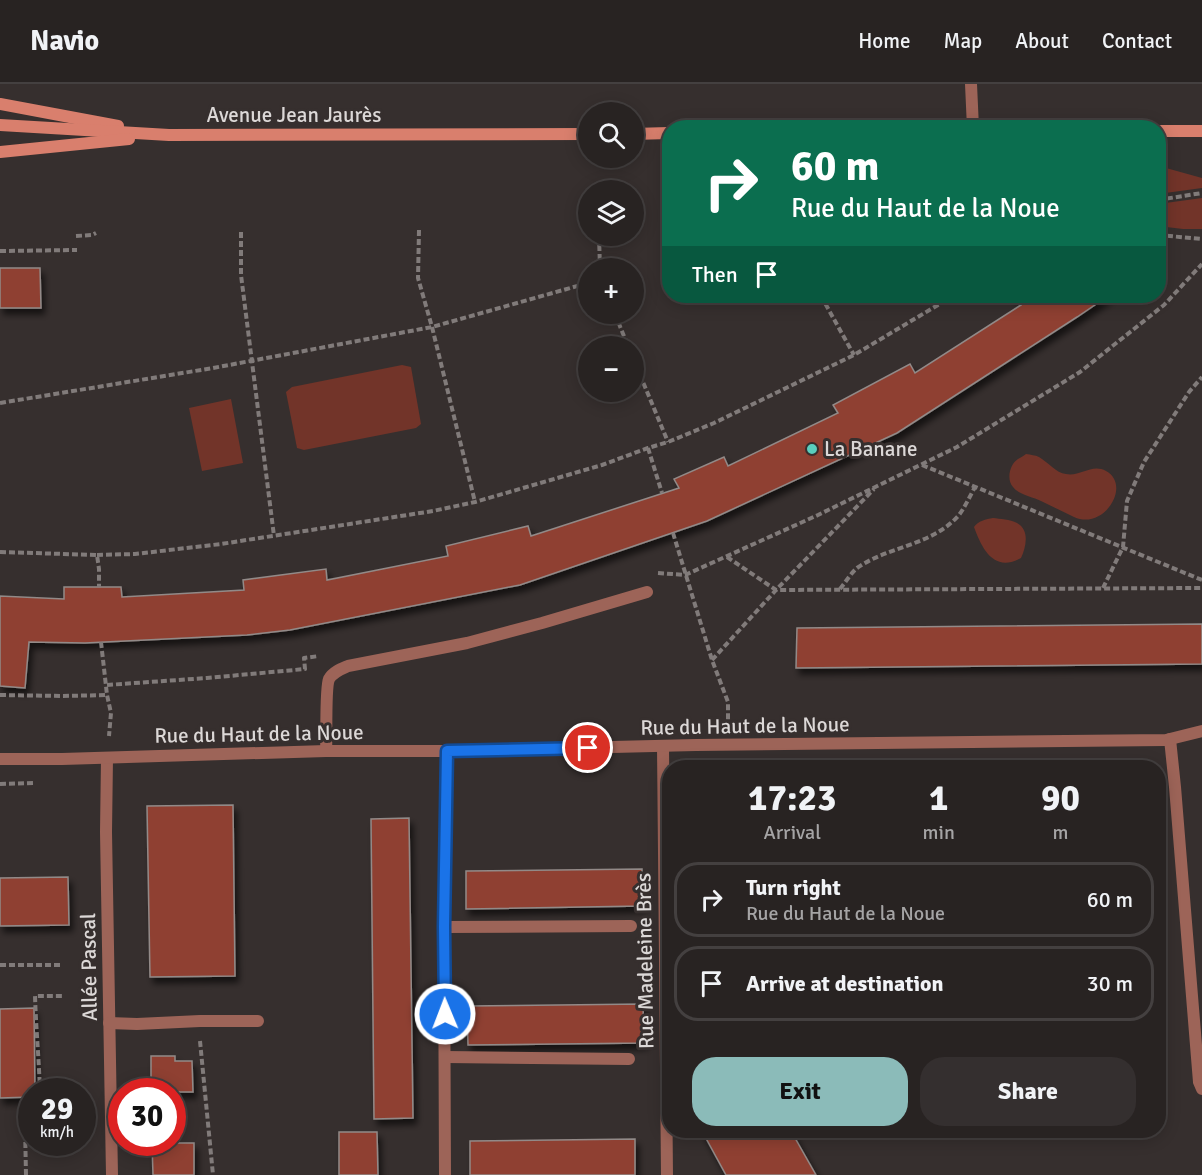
<!DOCTYPE html>
<html lang="en">
<head>
<meta charset="utf-8">
<style>
  :root { --surface:#282322; --page:#342f2f; --text:#f1f3f6; --muted:#a5a4a5; --line:#444040; --accent:#8bbbb9 }
  body { margin:0; font-family:Signika,sans-serif; background:var(--page); color:var(--text); height:100vh; display:flex; flex-direction:column; font-size:22px; white-space:nowrap }
  * { box-sizing:border-box; margin:0 }
  p { font-size:20px; color:var(--muted) }
  .icon { flex:none; width:33px; height:33px; fill:none; stroke:currentColor; stroke-width:2; stroke-linecap:round; stroke-linejoin:round }
  .map { position:relative; flex:1; overflow:hidden }
  .drawer { position:absolute; left:662px; top:676px; width:504px; height:378px; display:flex; flex-direction:column; background:var(--surface); border-radius:24px; box-shadow:0 3px 15px #0003,0 0 0 2px var(--line) }
  .drawer>* { flex:none }
  .top-card { position:absolute; left:662px; top:36px; width:504px; height:183px; border-radius:24px; box-shadow:0 3px 15px #0003,0 0 0 2px var(--line); background:#0b6e4f; color:#fff; overflow:hidden }
  .controls { position:absolute; left:578px; top:18px; display:grid; gap:12px }
  .controls a { display:grid; place-items:center; width:66px; height:66px; border-radius:50%; background:var(--surface); box-shadow:0 3px 15px #0003,0 0 0 2px var(--line); font-size:30px }
  .speed { position:absolute; left:18px; top:994px; display:flex; gap:12px; font-size:30px; font-weight:700; text-align:center }
  .speed>* { display:grid; place-content:center; width:78px; height:78px; border-radius:50%; background:var(--surface); box-shadow:0 3px 15px #0003,0 0 0 2px var(--line); line-height:1 }
  .speed small { font-size:15px; font-weight:400 }
  .speed .limit { border:9px solid #d22; background:#fff; color:#111 }
  .pin { position:absolute; display:grid; place-items:center; width:51px; height:51px; color:#fff; margin:-26px; border:3px solid #fff; border-radius:50%; box-shadow:0 2px 6px #0007 }
  .me { position:absolute; width:66px; margin:-33px; rotate:359deg; stroke-linejoin:round; filter:drop-shadow(0 0 4px #0008) }
  .turn { display:flex; align-items:center; gap:21px; height:126px; padding:0 30px; font-size:27px }
  .turn .icon { width:78px; height:78px; stroke-width:2.5 }
  .turn b { display:block; font-size:42px; line-height:51px }
  .then { display:flex; align-items:center; height:57px; padding:0 30px; background:#0003; gap:12px; font-size:22px }
  .eta { display:flex; justify-content:space-evenly; align-items:center; height:102px; text-align:center }
  .eta b { font-size:36px; font-weight:700; line-height:42px }
  .button { display:flex; gap:12px; margin-top:auto; padding:12px 30px }
  .button a { flex:1; height:69px; border-radius:24px; background:var(--accent); color:#111; font-size:24px; font-weight:700; line-height:69px; text-align:center }
  .button a+a { background:var(--page); color:var(--text) }
  ul { padding:0; list-style:none }
  li { display:flex; align-items:center; gap:18px; height:75px; margin:0 12px 9px; padding:0 18px; border:3px solid var(--line); border-radius:24px }
  li div { flex:1 }
  li b { display:block; font-size:22px }
  li em { font-style:normal }
  header { display:flex; align-items:center; gap:36px; box-sizing:border-box; height:84px; padding:0 30px; background:var(--surface); border-bottom:2px solid var(--line) }
  header strong { font-size:28px }
  nav { display:flex; gap:33px; margin-inline-start:auto; font-size:21px }
  .map>svg:first-child { display:block }
</style>
</head>
<body>
<header>
<strong>Navio</strong>
<nav><a>Home</a><a>Map</a><a>About</a><a>Contact</a></nav>
</header>
<div class="map">
<svg width="1202" height="1091" viewBox="0 0 1202 1091">
  <defs>
    <filter id="shadow"><feDropShadow dx="3.5" dy="6" stdDeviation="3" flood-color="#0009"/></filter>
  </defs>
  <rect width="100%" height="100%" fill="#362f2e"/>
  <g fill="#723429">
    <path d="M1158,84H1166L1202,94V104L1158,110Z"/>
    <path d="M1202,114V145H1183L1158,142V120Z"/>
    <path d="M402,281L411,283L421,340L416,344L304,366L297,364L286,308L292,303Z"/>
    <path d="M231,315L243,379L202,387L189,324Z"/>
    <path d="M1026,370C1031,371 1035,371 1039,373C1048,378 1056,389 1066,390C1080,393 1092,379 1106,387C1132,401 1104,447 1074,433C1063,428 1052,422 1041,417C1033,413 1019,411 1013,403C1006,395 1010,380 1018,375C1021,373 1024,372 1026,370Z"/>
    <path d="M993,434C1000,435 1010,435 1017,439C1030,446 1026,463 1021,474C994,489 982,465 974,443C978,437 986,435 993,434Z"/>
  </g>
  <g fill="#8f4133" stroke="#928a88" stroke-width="1.5" filter="url(#shadow)">
    <path d="M0,184H40L41,224H0Z"/>
    <path d="M1013,212H1108L1077,233L897,349L707,437L520,501L290,546L247,551L85,559L29,558L25,604L0,602V512L64,515V503H121L122,513L244,506L243,496L326,485L327,496L448,472L446,462L528,442L531,452L679,404L674,395L724,373L728,382L838,329L833,321L910,280L915,289L1021,221Z"/>
    <path d="M1202,540V580L796,584L797,544Z"/>
    <path d="M233,721L235,892L150,893L147,722Z"/>
    <path d="M409,734L413,1034L374,1035L371,735Z"/>
    <path d="M642,785V822L466,825V787Z"/>
    <path d="M68,793L69,841L0,842V794Z"/>
    <path d="M643,920L644,959L468,961L467,922Z"/>
    <path d="M34,924L35,1008H32V1013L0,1014V925Z"/>
    <path d="M151,972H175V977H192L193,1008H151Z"/>
    <path d="M702,1047H791L816,1091H726Z"/>
    <path d="M339,1048H377L378,1091H339Z"/>
    <path d="M635,1055V1091H470V1057Z"/>
    <path d="M152,1059H194V1091H153Z"/>
  </g>
  <g fill="none" stroke-linecap="round" stroke-linejoin="round">
    <g stroke="#817b7a" stroke-width="4" stroke-dasharray="6 3" stroke-linecap="butt">
      <path d="M1158,116L1202,109"/>
      <path d="M419,146L418,194L432,243L475,418"/>
      <path d="M241,148V191L274,452"/>
      <path d="M1158,151L1202,155"/>
      <path d="M76,152L92,151L96,149"/>
      <path d="M599,152L600,184"/>
      <path d="M0,167L77,166"/>
      <path d="M821,212L854,271"/>
      <path d="M615,230L628,262"/>
      <path d="M633,274L668,358"/>
      <path d="M0,319L213,284L432,243L588,199"/>
      <path d="M648,364L662,409"/>
      <path d="M922,381L1202,496"/>
      <path d="M673,449L712,576L728,618V641"/>
      <path d="M0,468L97,471L99,485V503"/>
      <path d="M97,471L135,470L221,460L433,427L475,418L602,381L648,364L668,358L714,339L854,271L953,212"/>
      <path d="M727,473L776,506L874,405"/>
      <path d="M658,489L685,491L818,431L957,363L1080,288L1164,221L1202,180"/>
      <path d="M1103,504L1123,463L1127,417L1144,378L1189,308L1202,293"/>
      <path d="M840,505C845,499 851,489 857,484C888,462 932,462 959,431C965,423 970,412 975,403"/>
      <path d="M101,558L107,611L111,629L109,652"/>
      <path d="M712,576L776,506L1202,504"/>
      <path d="M107,601L207,594L305,585L304,574L319,572"/>
      <path d="M0,611L63,612L107,611"/>
      <path d="M0,700L35,699"/>
      <path d="M0,881H61"/>
      <path d="M200,957L213,1091"/>
      <path d="M40,1008C39,976 36,944 35,912H62"/>
      <path d="M26,1091L25,1043L32,1032"/>
    </g>
    <g stroke="#9d6458" stroke-width="12">
      <path d="M971,0L973,44"/>
      <path d="M1170,655L1175,703L1199,998L1202,1005"/>
      <path d="M326,667C327,654 325,604 329,595C333,588 341,585 348,582L467,559L542,539L647,508"/>
    </g>
    <g stroke="#9d6458" stroke-width="12">
      <path d="M663,662L667,1091"/>
      <path d="M107,674L106,748L112,1091"/>
      <path d="M0,675H62L326,667H447L696,661L1166,656L1202,647"/>
      <path d="M444,843L631,842"/>
      <path d="M109,939L137,940L200,937H258"/>
      <path d="M446,973L629,975"/>
      <path d="M445,1091L444,843L447,667"/>
    </g>
    <g stroke="#d97f6d" stroke-width="12">
      <path d="M0,20L118,42"/>
      <path d="M0,41L169,51L588,50"/>
      <path d="M1158,47H1202"/>
      <path d="M633,50L669,49"/>
      <path d="M0,68L129,55"/>
    </g>
  </g>
  <g fill="none" stroke-linecap="round" stroke-linejoin="round">
    <defs>
      <path id="route" d="M445,930L444,843L447,667L588,664"/>
    </defs>
    <use href="#route" stroke="#114b97" stroke-width="15"/>
    <use href="#route" stroke="#1a73e8" stroke-width="10"/>
  </g>
  <circle fill="#5acebd" stroke="#362f2e" stroke-width="2" cx="812" cy="365" r="6"/>
  <g text-anchor="middle" stroke-width="6" stroke-linejoin="round" paint-order="stroke">
    <g font-size="21" fill="#dcd8d7" stroke="#362f2e">
      <text x="294" y="38">Avenue Jean Jaurès</text>
      <text transform="translate(745 642) rotate(-1)" y="7">Rue du Haut de la Noue</text>
      <text transform="translate(259 650) rotate(-1)" y="7">Rue du Haut de la Noue</text>
      <text transform="translate(645 877) rotate(-91)" y="7">Rue Madeleine Brès</text>
      <text transform="translate(89 883) rotate(-91)" y="7">Allée Pascal</text>
    </g>
    <g font-size="21" fill="#dcd8d7" stroke="#362f2e" text-anchor="start">
      <text x="824" y="372">La Banane</text>
    </g>
  </g>
</svg>
<div class="controls">
<a><svg class="icon" aria-label="search" viewBox="0 0 24 24"><circle cx="10" cy="10" r="6"/><path d="M15 15l6 6"/></svg></a>
<a><svg class="icon" aria-label="layers" viewBox="0 0 24 24"><path d="M12 4l9 5-9 5-9-5zM3 14l9 5 9-5"/></svg></a>
<a>+</a>
<a>−</a>
</div>
<div class="speed"><div>29<small>km/h</small></div><div class="limit">30</div></div>
<div class="pin" style="left:588px;top:664px;background:#d93025"><svg class="icon" aria-label="arrive" viewBox="0 0 24 24"><path d="M6 21V4h12l-3 4 3 4H6"/></svg></div>
<svg class="me" style="left:445px;top:930px" viewBox="-20 -20 40 40"><circle r="17" fill="#1a73e8" stroke="#fff" stroke-width="3"/><path d="M0-11L8 9 0 5-8 9z" fill="#fff"/></svg>
<div class="top-card">
<div class="turn"><svg class="icon" aria-label="right" viewBox="0 0 24 24"><path d="M7 20v-9h11M14 6l5 5-5 5"/></svg><div><b>60 m</b>Rue du Haut de la Noue</div></div>
<div class="then">Then<svg class="icon" aria-label="arrive" viewBox="0 0 24 24"><path d="M6 21V4h12l-3 4 3 4H6"/></svg></div>
</div>
<section class="drawer">
<div class="eta">
<div><b>17:23</b><p>Arrival</p></div>
<div><b>1</b><p>min</p></div>
<div><b>90</b><p>m</p></div>
</div>
<ul>
<li><svg class="icon" aria-label="right" viewBox="0 0 24 24"><path d="M7 20v-9h11M14 6l5 5-5 5"/></svg><div><b>Turn right</b><p>Rue du Haut de la Noue</p></div><em>60 m</em></li>
<li><svg class="icon" aria-label="arrive" viewBox="0 0 24 24"><path d="M6 21V4h12l-3 4 3 4H6"/></svg><div><b>Arrive at destination</b></div><em>30 m</em></li>
</ul>
<div class="button"><a>Exit</a><a>Share</a></div>
</section>
</div>
</body>
</html>
